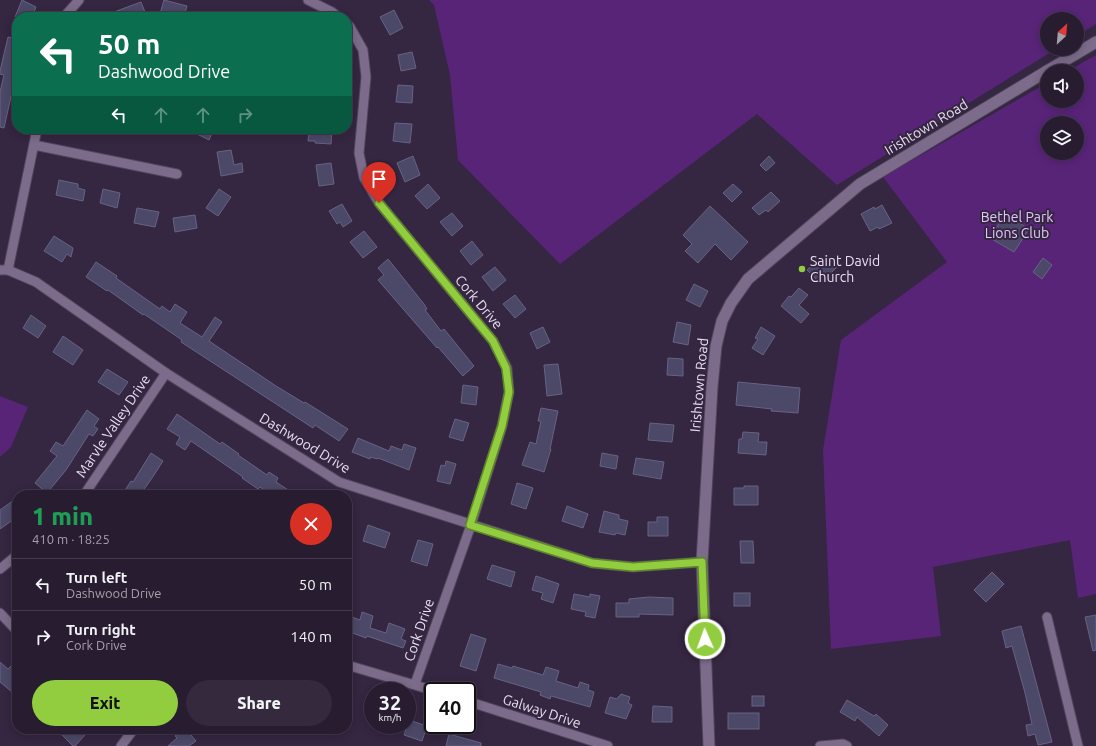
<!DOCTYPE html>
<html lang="en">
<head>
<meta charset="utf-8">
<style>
  :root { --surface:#281c31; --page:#34293d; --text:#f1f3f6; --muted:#a5a1ab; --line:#443a4d; --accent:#91cd3f }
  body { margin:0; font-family:Ubuntu,sans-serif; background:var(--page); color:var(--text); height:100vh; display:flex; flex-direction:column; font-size:15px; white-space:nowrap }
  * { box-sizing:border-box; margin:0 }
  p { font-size:13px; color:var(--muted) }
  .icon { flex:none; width:22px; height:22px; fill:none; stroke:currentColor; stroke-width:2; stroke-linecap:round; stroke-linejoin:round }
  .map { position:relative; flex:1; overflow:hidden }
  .details { position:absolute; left:12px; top:490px; width:340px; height:244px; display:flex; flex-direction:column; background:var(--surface); border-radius:16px; box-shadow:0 2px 10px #0003,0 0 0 1px var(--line) }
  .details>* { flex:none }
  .banner { position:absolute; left:12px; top:12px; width:340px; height:122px; border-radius:16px; box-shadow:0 2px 10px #0003,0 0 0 1px var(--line); background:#0b6e4f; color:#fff; overflow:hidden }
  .needle { width:26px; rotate:26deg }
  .tools { position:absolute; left:1040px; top:12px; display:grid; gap:8px }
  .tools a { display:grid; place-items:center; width:44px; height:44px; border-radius:50%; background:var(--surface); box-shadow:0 2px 10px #0003,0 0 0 1px var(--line); font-size:20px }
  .speed { position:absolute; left:364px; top:682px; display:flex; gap:8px; font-size:20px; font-weight:700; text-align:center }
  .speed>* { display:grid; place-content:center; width:52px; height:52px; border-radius:50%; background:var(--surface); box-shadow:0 2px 10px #0003,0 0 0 1px var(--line); line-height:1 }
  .speed small { font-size:10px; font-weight:400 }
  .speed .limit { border:2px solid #111; border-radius:6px; background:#fff; color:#111 }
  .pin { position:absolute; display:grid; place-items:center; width:34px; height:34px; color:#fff; margin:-41px -17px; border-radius:50% 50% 50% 0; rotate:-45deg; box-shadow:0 0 4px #0007 }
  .pin .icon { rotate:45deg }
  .me { position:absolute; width:44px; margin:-22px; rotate:358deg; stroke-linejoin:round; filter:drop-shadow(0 0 3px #0008) }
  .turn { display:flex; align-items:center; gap:14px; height:84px; padding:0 20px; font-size:18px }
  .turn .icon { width:52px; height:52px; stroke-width:2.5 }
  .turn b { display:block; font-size:28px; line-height:34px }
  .lanes { display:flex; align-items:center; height:38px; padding:0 20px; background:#0003; justify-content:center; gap:20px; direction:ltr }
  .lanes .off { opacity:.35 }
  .round { display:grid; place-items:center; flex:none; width:42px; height:42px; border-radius:21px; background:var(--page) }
  .head { display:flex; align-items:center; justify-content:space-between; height:68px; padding:0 20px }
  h1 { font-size:24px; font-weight:800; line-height:30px; color:#1e9e55 }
  .cta { display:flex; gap:8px; margin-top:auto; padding:8px 20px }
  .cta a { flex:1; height:46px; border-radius:24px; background:var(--accent); color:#111; font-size:16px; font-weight:800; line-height:46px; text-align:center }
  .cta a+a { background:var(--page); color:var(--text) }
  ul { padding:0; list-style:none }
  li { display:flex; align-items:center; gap:12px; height:52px; padding:0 20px; border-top:1px solid var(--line) }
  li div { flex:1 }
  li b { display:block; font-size:15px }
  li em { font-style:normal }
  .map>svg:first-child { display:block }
</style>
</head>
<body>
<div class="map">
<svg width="1096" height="746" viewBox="0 0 1096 746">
  <rect width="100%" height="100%" fill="#352641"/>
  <g fill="#582478" fill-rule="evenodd">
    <path d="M429,0H1096V24L1077,36V19H1047V49H1056L837,185L757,114L560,264L458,160L450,75L434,5Z"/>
    <path d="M1096,55V594L1078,598L1070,540L933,567L941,636L831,649L823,450L841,340L947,262L883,177L1047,83V101H1077V71H1068ZM1047,123H1077V153H1047Z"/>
    <path d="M0,396L28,407L11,447L0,457Z"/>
  </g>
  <g fill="#4c4968" stroke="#676384">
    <path d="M22,0L36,7L32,17H15Z"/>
    <path d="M164,0L187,6L184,17H159Z"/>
    <path d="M141,2L147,17H104L103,16Z"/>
    <path d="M394,10L403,28L390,35L380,17Z"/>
    <path d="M8,37L17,39V81L15,93L12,92L4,128L0,127V92L4,75L0,74V71Z"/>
    <path d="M412,52L416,68L401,71L398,55Z"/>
    <path d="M398,85L413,86L412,103L396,102Z"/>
    <path d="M395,123L412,124L410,143L393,141Z"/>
    <path d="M187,129H214L209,140Z"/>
    <path d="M315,129H332L331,144L315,143V141H308L309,131L315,132Z"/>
    <path d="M231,150L234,165L242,163L243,172L221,176L217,152Z"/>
    <path d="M413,156L420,175L405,182L397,163Z"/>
    <path d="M769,156L775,163L766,171L760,165Z"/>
    <path d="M331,163L334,184L319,186L316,165Z"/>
    <path d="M59,180L78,184V188L85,190L83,201L56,195Z"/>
    <path d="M428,184L440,198L427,209L415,196Z"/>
    <path d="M733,184L742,192L732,202L723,193Z"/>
    <path d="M103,189L120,193L117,208L100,203Z"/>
    <path d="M219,189L231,197L218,216L206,208Z"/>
    <path d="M771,192L780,201L768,212L766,210L759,215L752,208Z"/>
    <path d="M342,204L352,221L343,227L340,222L337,224L329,211Z"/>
    <path d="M882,205L892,223L879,229L878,227L870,231L861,214L874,207L875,209Z"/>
    <path d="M710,206L748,242L731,260L715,244L698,263L685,251L692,244L683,235Z"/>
    <path d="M137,208L159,212L155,227L134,223Z"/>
    <path d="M452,213L463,226L452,236L440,222Z"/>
    <path d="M1005,214L1029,229L1014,252L990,238Z"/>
    <path d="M195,215L197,228L175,232L173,218Z"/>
    <path d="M364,231L377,247L363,258L350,242Z"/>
    <path d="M54,236L73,248L71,257L67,254L62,262L44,251Z"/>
    <path d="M472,241L483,255L471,265L460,251Z"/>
    <path d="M827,255L838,266L827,277L824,273L817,280L807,270L815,262L818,264Z"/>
    <path d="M1043,258L1052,265L1042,279L1033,272Z"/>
    <path d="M388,259L424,304L427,309L425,310L441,331L444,329L474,366L463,376L438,347L437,348L378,280L384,275L378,268Z"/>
    <path d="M96,262L117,276L116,278L160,309L162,306L170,312L175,304L187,312L180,323L202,337L215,317L222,322L209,341L276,386L304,403L305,402L348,429L339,441L315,425L313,428L181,342L182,340L144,314L143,315L108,290L107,291L86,277Z"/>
    <path d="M495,267L506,280L493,291L482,277Z"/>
    <path d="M694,284L708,291L700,307L686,300Z"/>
    <path d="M799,288L808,295L799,305L809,314L801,323L781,306L789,296L791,297Z"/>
    <path d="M515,295L526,309L515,318L503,304Z"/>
    <path d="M31,315L46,326L38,338L23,328Z"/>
    <path d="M677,322L691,325L688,345L673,342Z"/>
    <path d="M543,327L550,342L537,349L530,333Z"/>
    <path d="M761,327L775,336L763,355L752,348L758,339L755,338Z"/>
    <path d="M63,336L83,350L73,365L53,352Z"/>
    <path d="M668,358L683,359V376L667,375Z"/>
    <path d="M558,364L562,394L547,396L544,365Z"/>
    <path d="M107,369L128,382L119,395L98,382Z"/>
    <path d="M738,382L800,388L798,413L771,411L772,409L736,405Z"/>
    <path d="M463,385L478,387L476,405L461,403Z"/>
    <path d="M541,408L558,411L550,449H551L544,472L522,465L530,442L536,444L541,421H538Z"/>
    <path d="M87,410L99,419L94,426L98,429L93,436L89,434L66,470L47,493L35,483L57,456L50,451L56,442L63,446Z"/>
    <path d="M177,414L220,444L222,442L239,454L238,455L267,475L269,472L278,478L276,482L296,495H271L260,487L258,489L242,478L243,477L191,441L185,450L176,444L180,437L167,429Z"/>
    <path d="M455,419L469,423L463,441L449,437Z"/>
    <path d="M650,423L674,425L672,442L648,440Z"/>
    <path d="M743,432L759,433L758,442H767L766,455L738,453L739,439H742Z"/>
    <path d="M358,438L389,451L391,446L402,450L404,444L416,448L409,470L378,458V459L370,457V459L352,452Z"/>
    <path d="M151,453L163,461L152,478L140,495H122L131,481L133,482Z"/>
    <path d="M602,453L618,456L616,469L600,466Z"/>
    <path d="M636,458L664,462L661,479L633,474Z"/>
    <path d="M446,461L456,464L450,484L437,481L441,465L445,466Z"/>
    <path d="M517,483L533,488L526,509L511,504Z"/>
    <path d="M744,486H758V505H734V488H744Z"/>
    <path d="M17,498V517L0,529V510Z"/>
    <path d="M567,506L588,514L583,528L562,521Z"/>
    <path d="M604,511L619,515V519L628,521L625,535L616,533L615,535L599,532Z"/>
    <path d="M657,517H668V536H648V522H657Z"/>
    <path d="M368,525L390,533L385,548L363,541Z"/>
    <path d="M418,540L433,544L427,566L411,561Z"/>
    <path d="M740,541H753L754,563H741Z"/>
    <path d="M492,565L515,572L511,587L487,579Z"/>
    <path d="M992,572L1004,584L986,602L974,590Z"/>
    <path d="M536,576L559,584L553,603L541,599L543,593L532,590Z"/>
    <rect x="734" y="593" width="16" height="13"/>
    <path d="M574,594L590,597V594L600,596L595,618L585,616L586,612L571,609Z"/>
    <path d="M649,597L673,598V615L639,614V617H616V603H629V599Z"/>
    <path d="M362,612L373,616L370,628L386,633L389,623L405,629L401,639L406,641L403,648L367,636L366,638L347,631V622L349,616L360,620Z"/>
    <path d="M1096,615V650L1093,651L1085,617Z"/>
    <path d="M1021,626L1052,742L1038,745L1035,734L1028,736L1026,725L1032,724L1025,693L1012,646L1006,648L1002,631Z"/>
    <path d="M471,634L486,639L476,671L460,666Z"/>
    <path d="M0,662L8,669L11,666L17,671V686L12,692L0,682Z"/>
    <path d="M498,664L512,668L513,666L543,675L546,667L559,671L556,681L578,688L580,682L589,685L588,690L594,692L590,707L551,696L550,699L540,695L541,692L494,678Z"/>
    <path d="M621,694L630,697L628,703L632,705L626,719L605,713L610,697L617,699L619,696H620Z"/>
    <rect x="752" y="696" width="12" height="10"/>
    <path d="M847,700L874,716L876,714L888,725L879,736L857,717L855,721L840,712Z"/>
    <path d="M653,706L672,707V722H652Z"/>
    <rect x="728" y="713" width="31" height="16"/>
    <path d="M409,720L427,726L422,741L404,735Z"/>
    <path d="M56,729H78L85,735L75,746H73Z"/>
    <path d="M185,729H186L196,741L189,746H168L177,738L175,736Z"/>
    <path d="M449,734L481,743V746H446Z"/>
  </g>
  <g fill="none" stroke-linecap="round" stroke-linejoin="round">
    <defs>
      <g id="minor">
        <path d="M308,0L332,12L338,17"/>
        <path d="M64,17L79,0"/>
        <path d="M347,24L350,27L363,50L366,77L359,153L364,178L379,203L493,341L507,368L509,392L502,426L471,525L415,684"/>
        <path d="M34,145L177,174"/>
        <path d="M0,270H8L36,282L166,373L339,482L592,563L633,567L702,562"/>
        <path d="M8,270L37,129"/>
        <path d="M84,495L166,373"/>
        <path d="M0,569L17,555"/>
        <path d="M0,613L17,631"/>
        <path d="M1047,617L1078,746"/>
        <path d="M347,665L435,691"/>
        <path d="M467,701L608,746"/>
        <path d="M121,746L134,729"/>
        <path d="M820,746L843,744L847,746"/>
      </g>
      <g id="tertiary">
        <path d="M1047,71L1096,42"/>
        <path d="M709,746L702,562L712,387L716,346L722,321L731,303L748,279L860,184L1047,71"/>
      </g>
    </defs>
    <use href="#minor" stroke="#51445b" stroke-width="11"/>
    <use href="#tertiary" stroke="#51445b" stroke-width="13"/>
    <use href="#minor" stroke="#7c6b8a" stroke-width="9"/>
    <use href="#tertiary" stroke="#7c6b8a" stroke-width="11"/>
  </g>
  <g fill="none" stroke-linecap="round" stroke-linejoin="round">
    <defs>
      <path id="route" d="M379,203L493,341L506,368L509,392L502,426L470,525L592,563L633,567L702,562L705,639"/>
    </defs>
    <use href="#route" stroke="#5e8529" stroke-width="10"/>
    <use href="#route" stroke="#91cd3f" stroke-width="7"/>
  </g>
  <circle fill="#91cd3f" stroke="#352641" stroke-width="1.5" cx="802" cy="269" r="4"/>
  <g text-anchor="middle" stroke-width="4" stroke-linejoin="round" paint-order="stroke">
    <g font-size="14" fill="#e8def0" stroke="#352641">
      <text transform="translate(926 127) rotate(-31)" y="5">Irishtown Road</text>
      <text transform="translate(479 302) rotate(50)" y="5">Cork Drive</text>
      <text transform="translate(699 385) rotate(-85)" y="5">Irishtown Road</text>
      <text transform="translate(113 426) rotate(-56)" y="5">Marvle Valley Drive</text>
      <text transform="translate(305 443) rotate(31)" y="5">Dashwood Drive</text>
      <text transform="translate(419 630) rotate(-71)" y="5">Cork Drive</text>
      <text transform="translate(542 711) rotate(18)" y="5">Galway Drive</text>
    </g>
    <g font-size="14" fill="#e3c6fc" stroke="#352641">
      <text x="1017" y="222">Bethel Park<tspan x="1017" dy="16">Lions Club</tspan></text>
    </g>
    <g font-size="14" fill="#e8def0" stroke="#352641" text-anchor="start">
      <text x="810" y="266">Saint David<tspan x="810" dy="16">Church</tspan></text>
    </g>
  </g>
</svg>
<div class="tools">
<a><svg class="needle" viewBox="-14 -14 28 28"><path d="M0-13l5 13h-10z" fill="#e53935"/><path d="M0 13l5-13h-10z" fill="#a5a1ab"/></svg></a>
<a><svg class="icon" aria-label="sound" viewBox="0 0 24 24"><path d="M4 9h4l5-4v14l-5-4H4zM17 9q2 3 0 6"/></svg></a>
<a><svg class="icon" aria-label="layers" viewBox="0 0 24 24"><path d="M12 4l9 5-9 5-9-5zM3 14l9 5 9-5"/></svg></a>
</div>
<div class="speed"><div>32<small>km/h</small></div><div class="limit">40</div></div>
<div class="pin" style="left:379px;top:203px;background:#d93025"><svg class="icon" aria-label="arrive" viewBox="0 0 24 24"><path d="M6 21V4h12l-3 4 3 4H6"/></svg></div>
<svg class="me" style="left:705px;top:639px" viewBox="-20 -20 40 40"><circle r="17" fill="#91cd3f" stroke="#fff" stroke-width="3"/><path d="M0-11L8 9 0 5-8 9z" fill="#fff"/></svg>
<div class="banner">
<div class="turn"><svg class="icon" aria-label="left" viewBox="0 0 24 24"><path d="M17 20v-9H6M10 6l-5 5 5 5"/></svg><div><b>50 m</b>Dashwood Drive</div></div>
<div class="lanes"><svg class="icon" aria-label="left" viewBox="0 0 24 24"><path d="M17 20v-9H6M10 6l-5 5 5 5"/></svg><svg class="icon off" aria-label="ahead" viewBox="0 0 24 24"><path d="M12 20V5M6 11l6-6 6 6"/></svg><svg class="icon off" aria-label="ahead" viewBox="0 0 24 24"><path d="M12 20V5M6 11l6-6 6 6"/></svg><svg class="icon off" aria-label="right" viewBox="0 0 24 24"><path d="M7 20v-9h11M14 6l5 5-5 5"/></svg></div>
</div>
<section class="details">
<div class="head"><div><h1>1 min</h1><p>410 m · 18:25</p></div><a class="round" style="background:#d93025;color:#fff"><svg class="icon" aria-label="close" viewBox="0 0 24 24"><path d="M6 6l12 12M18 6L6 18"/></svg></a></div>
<ul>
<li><svg class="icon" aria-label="left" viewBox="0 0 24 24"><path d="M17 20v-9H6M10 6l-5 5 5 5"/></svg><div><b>Turn left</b><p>Dashwood Drive</p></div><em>50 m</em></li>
<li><svg class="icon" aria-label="right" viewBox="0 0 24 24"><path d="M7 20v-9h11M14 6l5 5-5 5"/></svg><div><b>Turn right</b><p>Cork Drive</p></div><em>140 m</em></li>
</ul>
<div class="cta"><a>Exit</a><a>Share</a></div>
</section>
</div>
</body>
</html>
